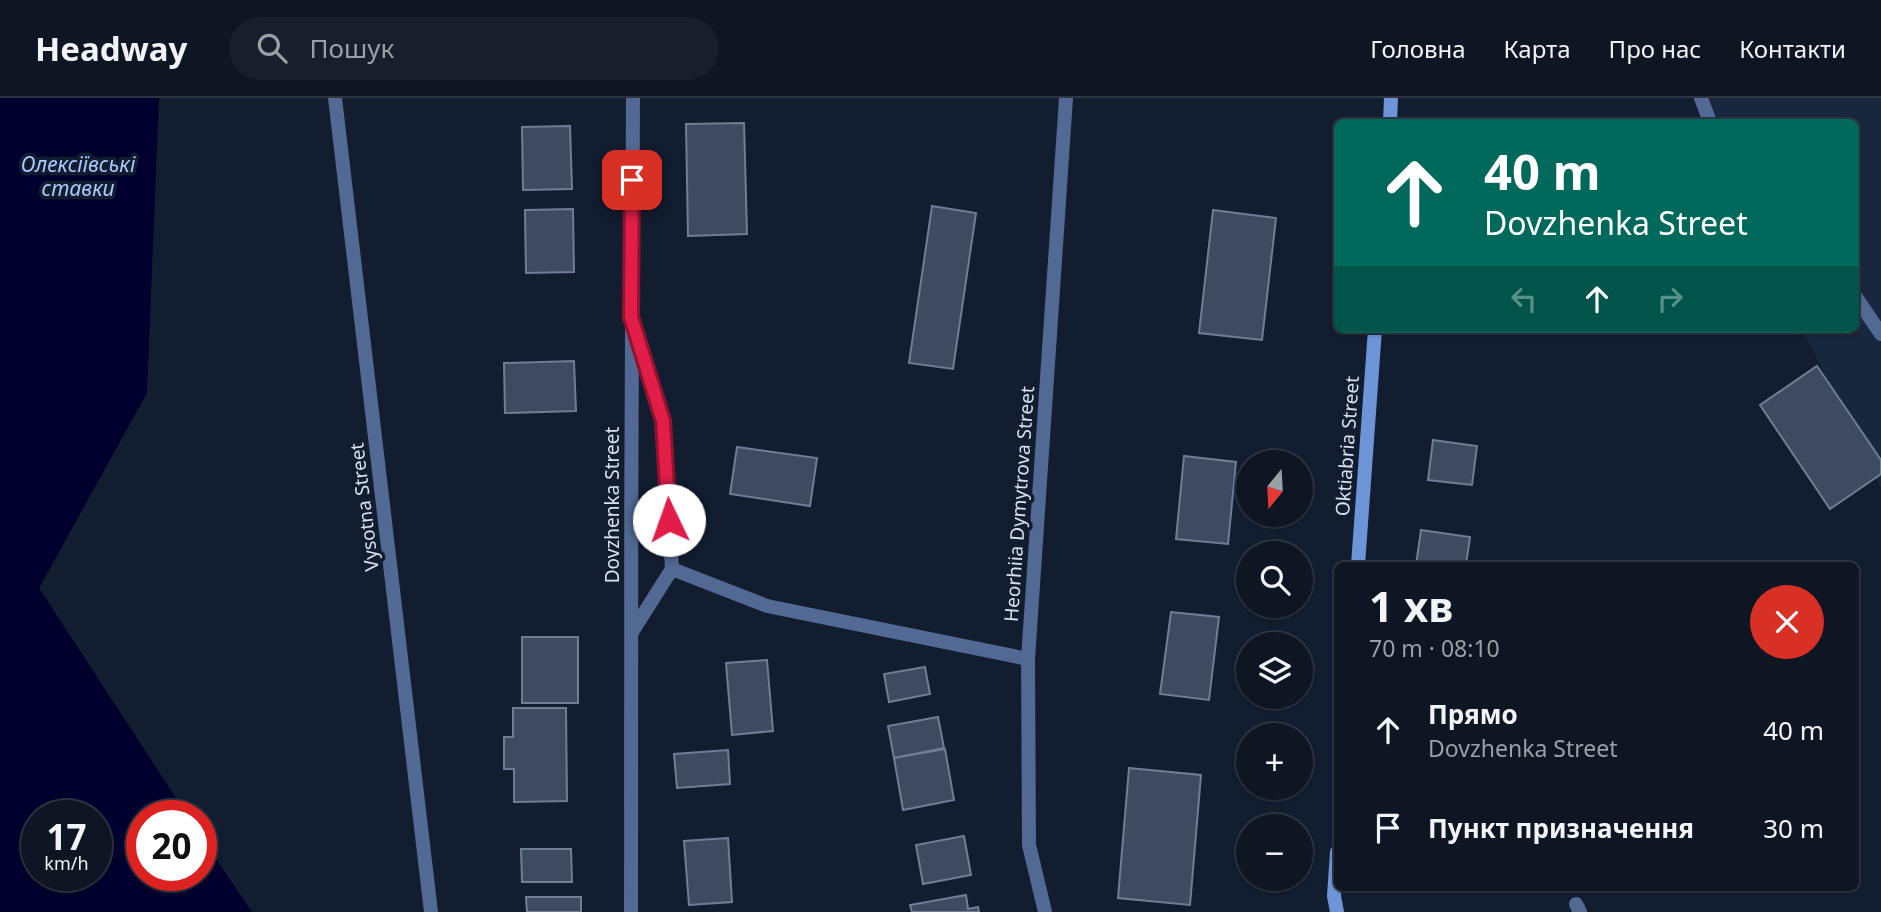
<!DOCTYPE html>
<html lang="uk">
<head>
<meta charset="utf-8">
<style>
  :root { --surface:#0e1624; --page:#171f2c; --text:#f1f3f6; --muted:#9b9fa6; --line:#2e3541 }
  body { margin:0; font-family:"Noto Sans",sans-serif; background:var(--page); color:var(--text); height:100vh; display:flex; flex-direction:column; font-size:26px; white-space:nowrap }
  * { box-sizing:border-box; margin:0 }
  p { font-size:23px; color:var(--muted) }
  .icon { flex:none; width:38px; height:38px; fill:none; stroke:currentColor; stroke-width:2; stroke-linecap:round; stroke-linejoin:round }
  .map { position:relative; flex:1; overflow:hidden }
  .details { position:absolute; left:1334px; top:464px; width:525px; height:329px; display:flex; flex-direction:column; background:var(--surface); border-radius:10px; box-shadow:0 2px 5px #0004,0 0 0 2px var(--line) }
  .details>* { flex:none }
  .banner { position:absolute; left:1334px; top:21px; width:525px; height:214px; border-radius:10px; box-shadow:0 2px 5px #0004,0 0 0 2px var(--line); background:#00695c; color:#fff; overflow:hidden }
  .needle { width:46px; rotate:198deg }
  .controls { position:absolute; left:1236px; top:352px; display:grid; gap:14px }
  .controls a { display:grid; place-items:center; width:77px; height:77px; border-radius:50%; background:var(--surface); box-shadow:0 2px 5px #0004,0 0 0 2px var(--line); font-size:35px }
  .speed { position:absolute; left:21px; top:702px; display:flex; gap:14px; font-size:35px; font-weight:700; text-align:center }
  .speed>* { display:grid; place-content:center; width:91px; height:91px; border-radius:50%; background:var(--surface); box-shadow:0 2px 5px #0004,0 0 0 2px var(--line); line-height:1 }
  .speed small { font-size:18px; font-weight:400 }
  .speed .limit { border:10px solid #d22; background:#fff; color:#111 }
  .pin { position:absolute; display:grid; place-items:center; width:60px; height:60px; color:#fff; margin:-30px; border-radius:14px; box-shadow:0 4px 10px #0006 }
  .me { position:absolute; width:77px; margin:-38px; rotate:357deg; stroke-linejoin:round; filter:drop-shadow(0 0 5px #0008) }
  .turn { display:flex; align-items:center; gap:24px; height:147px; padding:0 35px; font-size:32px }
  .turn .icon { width:91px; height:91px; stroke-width:2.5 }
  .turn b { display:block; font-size:49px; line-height:60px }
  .lanes { display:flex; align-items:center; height:66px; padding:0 35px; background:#0003; justify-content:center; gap:35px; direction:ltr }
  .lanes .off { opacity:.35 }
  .round { display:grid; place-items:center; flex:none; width:74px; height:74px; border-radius:37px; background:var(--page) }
  .overview { display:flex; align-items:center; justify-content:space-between; height:119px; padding:0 35px }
  h1 { font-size:42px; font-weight:700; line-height:52px }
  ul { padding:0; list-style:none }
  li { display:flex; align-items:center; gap:21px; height:98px; padding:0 35px }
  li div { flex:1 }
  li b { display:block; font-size:26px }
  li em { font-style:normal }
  header { display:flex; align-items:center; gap:42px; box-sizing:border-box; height:98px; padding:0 35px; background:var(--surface); border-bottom:2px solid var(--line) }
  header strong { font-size:33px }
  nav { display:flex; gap:38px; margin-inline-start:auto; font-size:24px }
  .search { width:490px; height:63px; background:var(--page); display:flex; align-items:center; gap:18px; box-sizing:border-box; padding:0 24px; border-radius:38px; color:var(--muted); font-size:26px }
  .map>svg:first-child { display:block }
</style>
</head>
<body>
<header>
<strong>Headway</strong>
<div class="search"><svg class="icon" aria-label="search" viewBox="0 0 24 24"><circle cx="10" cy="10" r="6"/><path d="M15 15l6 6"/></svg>Пошук</div>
<nav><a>Головна</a><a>Карта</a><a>Про нас</a><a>Контакти</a></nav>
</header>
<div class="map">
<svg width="1881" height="814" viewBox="0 0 1881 814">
  <rect width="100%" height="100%" fill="#121d30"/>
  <path fill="#18263e" d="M1703,0H1881V390L1802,231H1855V24H1703Z"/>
  <path fill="#00002e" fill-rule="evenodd" d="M0,0H159L147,295L39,490L187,717L142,718V777H201V739L252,814H0ZM37,718H96V777H37Z"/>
  <g fill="#3e4a60" stroke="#6f7d95" stroke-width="2">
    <path d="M744,25L747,136L688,138L686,26Z"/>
    <path d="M570,28L572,91L523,92L522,29Z"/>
    <path d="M932,108L976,115L953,271L909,265Z"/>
    <path d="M573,111L574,174L526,175L525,112Z"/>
    <path d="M1213,112L1276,120L1262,242L1199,235Z"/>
    <path d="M574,263L576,313L505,315L504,265Z"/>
    <path d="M1817,268L1881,362V376L1830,411L1760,307Z"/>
    <path d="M1433,342L1477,348L1472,387L1428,382Z"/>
    <path d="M737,349L817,360L810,408L730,396Z"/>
    <path d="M1184,358L1236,364L1228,446L1176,441Z"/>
    <path d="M1421,432L1470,439L1466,467H1416Z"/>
    <path d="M1171,514L1219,519L1209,602L1160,596Z"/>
    <rect x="522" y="539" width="56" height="66"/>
    <path d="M767,562L773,633L732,637L726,565Z"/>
    <path d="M925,569L930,596L889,604L884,576Z"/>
    <path d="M513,610H566L567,703L514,704V671H504V639H513Z"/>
    <path d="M938,619L944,650L894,660L888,628Z"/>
    <path d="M945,651L954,702L903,712L894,660Z"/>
    <path d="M728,652L730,686L677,690L674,656Z"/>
    <path d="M1129,670L1201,677L1190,807L1118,800Z"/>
    <path d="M964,738L971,777L923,786L916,747Z"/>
    <path d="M728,740L732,804L689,807L684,743Z"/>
    <path d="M521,751H571L572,784H522Z"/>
    <path d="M966,797L968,811L978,809L979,814H912L910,807Z"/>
    <path d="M526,799H581V814H527Z"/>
  </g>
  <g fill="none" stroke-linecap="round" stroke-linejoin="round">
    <g stroke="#516993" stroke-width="14">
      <path d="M1701,0L1710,24"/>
      <path d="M1855,198L1881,236"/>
      <path d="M633,226L663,323L672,471"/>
      <path d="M632,534L672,471L767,508L1028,561"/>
      <path d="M1576,806L1580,814"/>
    </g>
    <g stroke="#516993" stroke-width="14">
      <path d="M335,0L431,814"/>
      <path d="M631,814C632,543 630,271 633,0"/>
      <path d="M1045,814L1029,747L1028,561L1066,0"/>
    </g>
    <g stroke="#6e94d8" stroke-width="14">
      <path d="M1390,24L1391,0"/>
      <path d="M1358,467L1375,231"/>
      <path d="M1337,814L1334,798L1337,754"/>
    </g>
  </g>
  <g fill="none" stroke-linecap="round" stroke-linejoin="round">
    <defs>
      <path id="route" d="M632,82L631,219L663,323L669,422"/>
    </defs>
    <use href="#route" stroke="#92132f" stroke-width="18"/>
    <use href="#route" stroke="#e11d48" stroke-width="12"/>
  </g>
  <g text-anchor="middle" stroke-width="7" stroke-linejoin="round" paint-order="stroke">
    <g font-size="19" fill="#d9e1ee" stroke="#121d30">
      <text transform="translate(1347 348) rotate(-86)" y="7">Oktiabria Street</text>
      <text transform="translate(1019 406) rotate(-86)" y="7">Heorhiia Dymytrova Street</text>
      <text transform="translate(612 407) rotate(-90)" y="7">Dovzhenka Street</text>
      <text transform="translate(364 409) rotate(-97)" y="7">Vysotna Street</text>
    </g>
    <g font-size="21" font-style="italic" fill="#acc9fc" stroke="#121d30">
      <text x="78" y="74">Олексіївські<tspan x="78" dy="24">ставки</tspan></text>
    </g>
  </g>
</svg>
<div class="controls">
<a><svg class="needle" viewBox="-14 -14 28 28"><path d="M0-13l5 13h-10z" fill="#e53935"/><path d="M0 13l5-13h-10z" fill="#9b9fa6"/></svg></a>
<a><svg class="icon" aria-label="search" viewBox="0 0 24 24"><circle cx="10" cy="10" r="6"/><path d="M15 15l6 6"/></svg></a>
<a><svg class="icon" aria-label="layers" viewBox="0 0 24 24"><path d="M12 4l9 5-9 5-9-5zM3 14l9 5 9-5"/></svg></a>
<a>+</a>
<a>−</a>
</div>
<div class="speed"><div>17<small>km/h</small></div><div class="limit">20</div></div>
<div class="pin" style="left:632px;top:82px;background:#d93025"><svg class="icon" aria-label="arrive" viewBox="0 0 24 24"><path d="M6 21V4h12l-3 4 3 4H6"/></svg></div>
<svg class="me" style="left:669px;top:422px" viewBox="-20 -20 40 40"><circle r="19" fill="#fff"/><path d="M0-13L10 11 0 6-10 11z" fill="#e11d48"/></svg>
<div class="banner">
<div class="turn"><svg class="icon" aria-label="ahead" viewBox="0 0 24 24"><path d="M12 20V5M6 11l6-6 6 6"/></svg><div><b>40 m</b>Dovzhenka Street</div></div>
<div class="lanes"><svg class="icon off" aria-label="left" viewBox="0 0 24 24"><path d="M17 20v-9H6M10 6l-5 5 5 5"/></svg><svg class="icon" aria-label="ahead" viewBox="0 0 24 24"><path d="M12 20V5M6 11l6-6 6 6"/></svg><svg class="icon off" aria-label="right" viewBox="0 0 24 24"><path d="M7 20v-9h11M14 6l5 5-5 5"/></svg></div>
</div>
<section class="details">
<div class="overview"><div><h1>1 хв</h1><p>70 m · 08:10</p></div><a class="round" style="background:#d93025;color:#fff"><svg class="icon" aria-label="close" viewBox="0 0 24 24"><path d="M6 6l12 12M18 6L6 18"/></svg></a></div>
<ul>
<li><svg class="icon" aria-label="ahead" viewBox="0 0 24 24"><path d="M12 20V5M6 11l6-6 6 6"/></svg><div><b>Прямо</b><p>Dovzhenka Street</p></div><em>40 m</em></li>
<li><svg class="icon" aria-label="arrive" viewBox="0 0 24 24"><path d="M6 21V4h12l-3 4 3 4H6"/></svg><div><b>Пункт призначення</b></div><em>30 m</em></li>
</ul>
</section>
</div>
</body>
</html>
